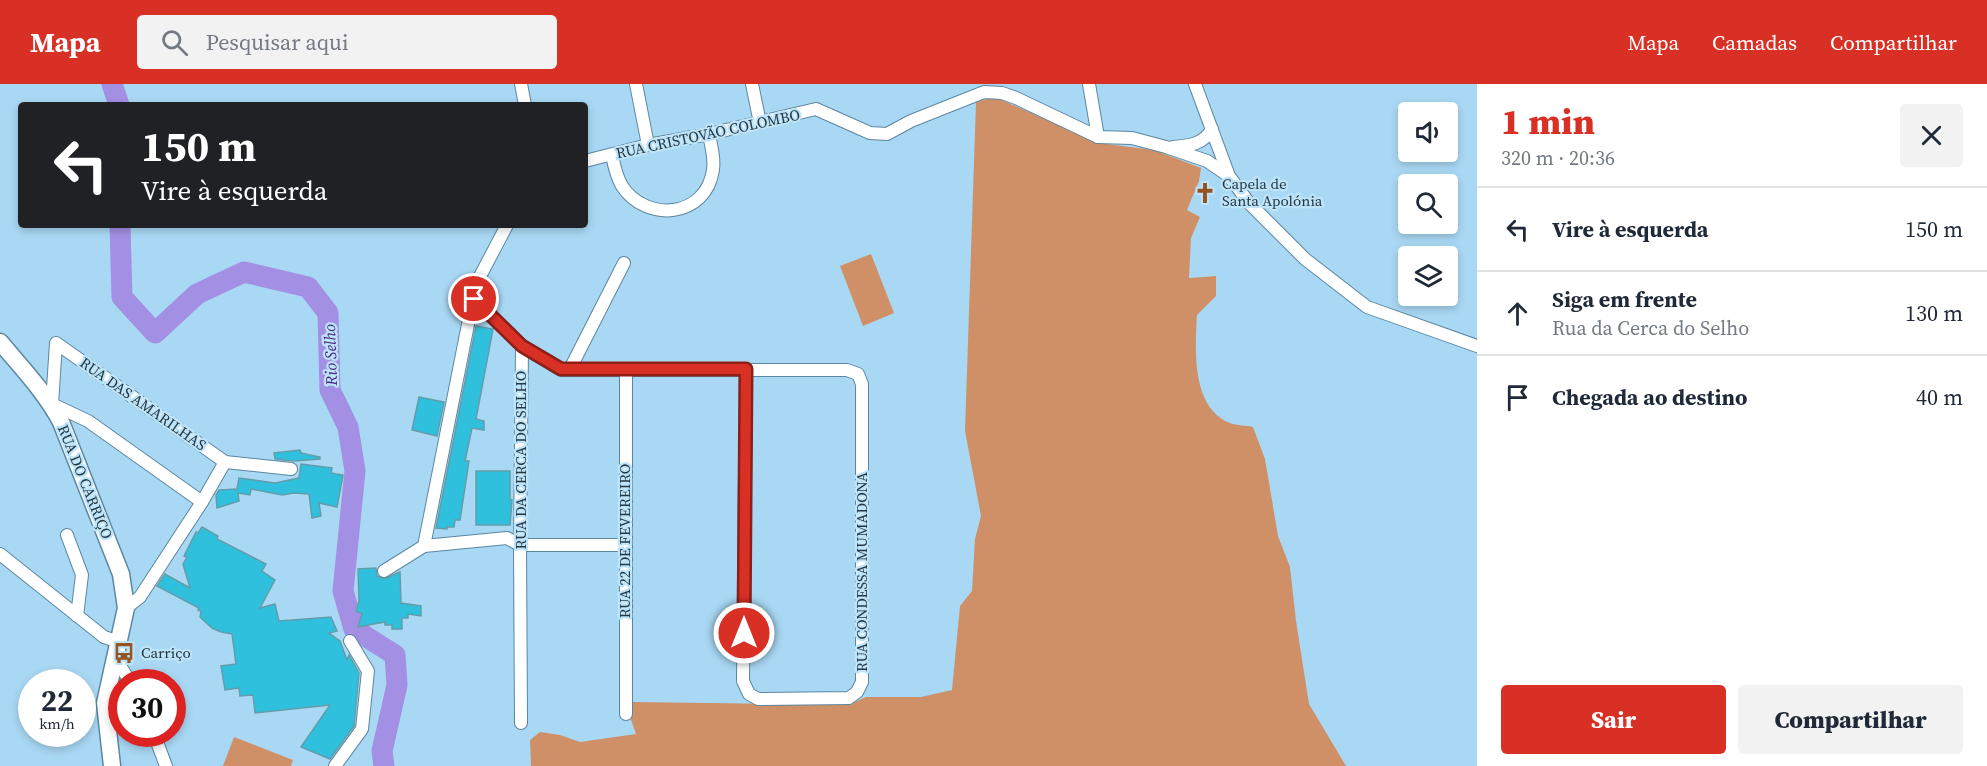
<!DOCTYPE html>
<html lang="pt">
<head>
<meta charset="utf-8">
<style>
  :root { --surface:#fff; --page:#f2f2f3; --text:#1f2937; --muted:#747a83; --line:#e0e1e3; --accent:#d93025 }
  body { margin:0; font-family:"Source Serif 4",serif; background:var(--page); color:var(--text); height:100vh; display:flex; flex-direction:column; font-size:22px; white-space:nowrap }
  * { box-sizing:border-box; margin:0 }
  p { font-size:20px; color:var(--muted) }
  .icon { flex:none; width:33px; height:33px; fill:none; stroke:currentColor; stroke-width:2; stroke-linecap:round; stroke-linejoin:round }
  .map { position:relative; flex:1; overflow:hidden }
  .panel { display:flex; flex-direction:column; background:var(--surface); width:510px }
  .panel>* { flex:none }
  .top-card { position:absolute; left:18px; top:18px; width:570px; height:126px; border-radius:6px; box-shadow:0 3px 9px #0003; background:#202124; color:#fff; overflow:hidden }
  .controls { position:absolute; left:1398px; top:18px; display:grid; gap:12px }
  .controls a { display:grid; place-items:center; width:60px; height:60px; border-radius:6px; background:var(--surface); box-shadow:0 3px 9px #0003; font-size:30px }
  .speed { position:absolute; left:18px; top:585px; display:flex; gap:12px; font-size:30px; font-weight:700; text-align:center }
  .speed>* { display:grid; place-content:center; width:78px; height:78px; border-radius:50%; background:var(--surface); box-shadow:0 3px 9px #0003; line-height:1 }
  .speed small { font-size:15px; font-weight:400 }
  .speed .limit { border:9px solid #d22; background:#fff; color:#111 }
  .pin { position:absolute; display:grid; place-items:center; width:51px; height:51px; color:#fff; margin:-26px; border:3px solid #fff; border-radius:50%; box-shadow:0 2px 6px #0007 }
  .me { position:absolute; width:66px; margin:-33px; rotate:0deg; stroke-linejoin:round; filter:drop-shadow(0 0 4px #0008) }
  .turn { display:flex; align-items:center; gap:21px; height:126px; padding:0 24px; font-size:27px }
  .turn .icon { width:78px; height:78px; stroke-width:2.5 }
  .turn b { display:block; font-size:42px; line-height:51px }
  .round { display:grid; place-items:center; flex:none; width:63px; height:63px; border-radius:6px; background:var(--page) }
  .overview { display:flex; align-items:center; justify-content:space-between; height:102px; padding:0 24px }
  h1 { font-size:36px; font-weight:800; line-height:45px; color:var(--accent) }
  .action { display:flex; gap:12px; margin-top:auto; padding:12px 24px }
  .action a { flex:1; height:69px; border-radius:6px; background:var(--accent); color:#fff; font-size:24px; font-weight:800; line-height:69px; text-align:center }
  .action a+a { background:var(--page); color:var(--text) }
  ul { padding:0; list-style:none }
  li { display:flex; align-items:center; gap:18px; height:84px; padding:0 24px; border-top:2px solid var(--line) }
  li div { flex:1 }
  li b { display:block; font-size:22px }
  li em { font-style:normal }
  header { display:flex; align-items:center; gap:36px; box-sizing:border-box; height:84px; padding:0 30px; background:var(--accent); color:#fff }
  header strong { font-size:28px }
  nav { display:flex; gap:33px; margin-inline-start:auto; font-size:21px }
  .search { width:420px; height:54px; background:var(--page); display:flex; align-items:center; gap:15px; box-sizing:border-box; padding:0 21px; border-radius:6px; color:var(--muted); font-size:22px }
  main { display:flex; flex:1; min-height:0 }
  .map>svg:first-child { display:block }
</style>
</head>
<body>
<header>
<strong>Mapa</strong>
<div class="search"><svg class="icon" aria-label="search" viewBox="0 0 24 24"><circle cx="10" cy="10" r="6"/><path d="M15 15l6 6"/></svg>Pesquisar aqui</div>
<nav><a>Mapa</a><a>Camadas</a><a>Compartilhar</a></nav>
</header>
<main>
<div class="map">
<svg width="1477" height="682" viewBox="0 0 1477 682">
  <rect width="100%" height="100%" fill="#a9d8f4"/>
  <g fill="#cf9067">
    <path d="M995,13L1099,59L1154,66L1201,84L1199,97L1187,126L1200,133L1191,154L1189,194L1216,192V212L1197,231C1195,266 1191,323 1230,339C1237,342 1246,341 1253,343L1265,375L1278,452L1290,483L1296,537L1309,620L1346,682H531L530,656L540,648L560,651L580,658L636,650L630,633L631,618L848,621L866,613H921L952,606L960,522L972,507L975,455L981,432L965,347L976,18Z"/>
    <path d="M871,170L894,229L863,242L840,182Z"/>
    <path d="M234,653L293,676L291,682H223Z"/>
  </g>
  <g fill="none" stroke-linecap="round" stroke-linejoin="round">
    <g stroke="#a38fe3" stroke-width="21">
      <path d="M112,0L119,21"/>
      <path d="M120,141L122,213L155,249L197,210L244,188L308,203L328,229L330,306L348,343L355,387L343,507L354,545L395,571L397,601L382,667L384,682"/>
    </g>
  </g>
  <g fill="#2ec0dc" stroke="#649daa" stroke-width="1.5">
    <path d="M476,242L493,245L476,335L484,337V346L472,344L465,377H469L460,436H455L454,443H447V445L436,444Z"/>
    <path d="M419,313L444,318L437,352L412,346Z"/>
    <path d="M300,366L301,369L320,373V375L294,377L275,375L274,369Z"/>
    <path d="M301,380L332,384L331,389L343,391L337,423L319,419L321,432L312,434L309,410L294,409L282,411L251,405L250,411L238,409L239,417L217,424L216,411L219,406L237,405L239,394L275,399L299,394Z"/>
    <path d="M476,387H510V415L512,416L510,441H476Z"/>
    <path d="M202,443L218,452L217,455L266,480L262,487L275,496L260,524L275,520L279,537L331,533L337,547L329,549L340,557L347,576L349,571L359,589L354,642L330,675L301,663L330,621L255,629L253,611L240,612L239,604L225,606L221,582L236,580L232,550L221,548L212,544L200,533L201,527L198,526L199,524L157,502L165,490L190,504L183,480L187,473L184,472L196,448L198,449Z"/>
    <path d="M376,484L377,492L384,495L400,488L401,519L421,522V532L408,530V534H402V545H392V541H385V538L358,543L362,530L356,527L359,517L358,485Z"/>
  </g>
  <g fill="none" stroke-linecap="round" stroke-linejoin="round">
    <defs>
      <g id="street">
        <path d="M521,0L525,21"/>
        <path d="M636,0L648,61"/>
        <path d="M752,0L760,39"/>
        <path d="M1089,0L1098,53"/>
        <path d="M1195,0L1229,92L1249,119L1305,175L1367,223L1477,262"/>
        <path d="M1173,63C1189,62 1204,60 1212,45"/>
        <path d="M612,71C614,81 616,92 622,102C646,139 706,134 713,86C715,74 711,62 709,50"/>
        <path d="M585,77L648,61L709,50L816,25L870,49L887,50L911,37L984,8L1002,9L1016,14L1098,53L1132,54L1166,63L1207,77L1229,92"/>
        <path d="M474,215L522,262L561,286H847L858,290L862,300V598L857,608L849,614L758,615L749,610L743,597L746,285"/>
        <path d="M570,285L624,179"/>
        <path d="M202,418L88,337L52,320L56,259L225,378L291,385"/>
        <path d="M67,451L82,491L77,532"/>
        <path d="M424,462L476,200L507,141"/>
        <path d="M0,470L104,553L119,558"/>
        <path d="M384,487L424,462L507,454L520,461H625"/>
        <path d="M126,524L140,513L202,418L225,378"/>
        <path d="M115,573L130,598"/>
        <path d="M626,630V285"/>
        <path d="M521,639L520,461L522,262"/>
        <path d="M154,650L166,682"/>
        <path d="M335,682L362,645L368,587L350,557"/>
      </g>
      <path id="secondary" d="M0,258C22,284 45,308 61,338L121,490L126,524L105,619L112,682"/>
    </defs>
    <use href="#street" stroke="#5b87a0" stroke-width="14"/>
    <use href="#secondary" stroke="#5b87a0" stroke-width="19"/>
    <use href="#street" stroke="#fff" stroke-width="12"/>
    <use href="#secondary" stroke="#fff" stroke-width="16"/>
  </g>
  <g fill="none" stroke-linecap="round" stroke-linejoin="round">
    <defs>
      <path id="route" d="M474,215L522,262L561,285H746L744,549"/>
    </defs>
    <use href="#route" stroke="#8d1f18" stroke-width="15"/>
    <use href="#route" stroke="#d93025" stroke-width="10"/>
  </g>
  <defs>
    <symbol id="church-bare" viewBox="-9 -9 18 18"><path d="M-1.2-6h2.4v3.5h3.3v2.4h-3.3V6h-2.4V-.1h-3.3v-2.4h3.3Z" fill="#965422" stroke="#bee4fa" stroke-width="2.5" paint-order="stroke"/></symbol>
    <symbol id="bus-bare" viewBox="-9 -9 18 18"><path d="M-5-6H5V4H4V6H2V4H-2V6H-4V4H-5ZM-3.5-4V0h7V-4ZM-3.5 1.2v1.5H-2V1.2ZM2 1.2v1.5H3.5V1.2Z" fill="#965422" stroke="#bee4fa" stroke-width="2.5" paint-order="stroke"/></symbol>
  </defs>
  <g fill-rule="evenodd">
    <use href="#church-bare" x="1190" y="94" width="30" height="30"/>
    <use href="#bus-bare" x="109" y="554" width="30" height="30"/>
  </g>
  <g text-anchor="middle" stroke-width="4.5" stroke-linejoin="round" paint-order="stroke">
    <g font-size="15" fill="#253842" stroke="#bee4fa">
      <text transform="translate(708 50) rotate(-12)" y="5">RUA CRISTOVÃO COLOMBO</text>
      <text transform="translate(143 320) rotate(35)" y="5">RUA DAS AMARILHAS</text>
      <text transform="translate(521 376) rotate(-90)" y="5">RUA DA CERCA DO SELHO</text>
      <text transform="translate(85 398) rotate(68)" y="5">RUA DO CARRIÇO</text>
      <text transform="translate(625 457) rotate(-90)" y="5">RUA 22 DE FEVEREIRO</text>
      <text transform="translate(862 488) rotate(-90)" y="5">RUA CONDESSA MUMADONA</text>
    </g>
    <g font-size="15" fill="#253842" stroke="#bee4fa" text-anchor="start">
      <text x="1222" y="105">Capela de<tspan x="1222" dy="17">Santa Apolónia</tspan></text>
      <text x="141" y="574">Carriço</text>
    </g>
    <g font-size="16" font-style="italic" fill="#472485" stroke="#bee4fa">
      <text transform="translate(330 271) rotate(-92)" y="6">Rio Selho</text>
    </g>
  </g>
</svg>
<div class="controls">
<a><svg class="icon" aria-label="sound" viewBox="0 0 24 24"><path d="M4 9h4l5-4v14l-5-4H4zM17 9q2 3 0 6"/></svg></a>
<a><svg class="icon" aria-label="search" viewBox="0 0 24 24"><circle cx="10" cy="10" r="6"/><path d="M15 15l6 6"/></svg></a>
<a><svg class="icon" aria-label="layers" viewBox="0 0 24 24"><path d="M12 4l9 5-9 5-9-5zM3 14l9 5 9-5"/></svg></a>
</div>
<div class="speed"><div>22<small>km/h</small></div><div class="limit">30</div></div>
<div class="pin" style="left:474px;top:215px;background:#d93025"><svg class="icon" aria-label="arrive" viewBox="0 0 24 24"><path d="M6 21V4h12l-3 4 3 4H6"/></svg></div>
<svg class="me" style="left:744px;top:549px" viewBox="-20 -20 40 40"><circle r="17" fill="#d93025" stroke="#fff" stroke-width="3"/><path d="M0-11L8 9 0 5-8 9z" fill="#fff"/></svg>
<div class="top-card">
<div class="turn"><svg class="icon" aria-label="left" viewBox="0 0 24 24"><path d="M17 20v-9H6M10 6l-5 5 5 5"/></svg><div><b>150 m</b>Vire à esquerda</div></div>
</div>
</div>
<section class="panel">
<div class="overview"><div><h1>1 min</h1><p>320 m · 20:36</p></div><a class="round"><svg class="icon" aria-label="close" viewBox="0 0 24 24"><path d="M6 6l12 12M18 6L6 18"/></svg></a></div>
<ul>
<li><svg class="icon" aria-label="left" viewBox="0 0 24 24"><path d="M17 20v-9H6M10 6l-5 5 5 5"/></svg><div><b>Vire à esquerda</b></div><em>150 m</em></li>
<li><svg class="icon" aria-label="ahead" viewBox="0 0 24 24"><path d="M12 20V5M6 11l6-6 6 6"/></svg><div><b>Siga em frente</b><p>Rua da Cerca do Selho</p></div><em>130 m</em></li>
<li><svg class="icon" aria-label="arrive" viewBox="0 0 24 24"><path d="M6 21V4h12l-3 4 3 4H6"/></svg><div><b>Chegada ao destino</b></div><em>40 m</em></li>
</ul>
<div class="action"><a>Sair</a><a>Compartilhar</a></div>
</section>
</main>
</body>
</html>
